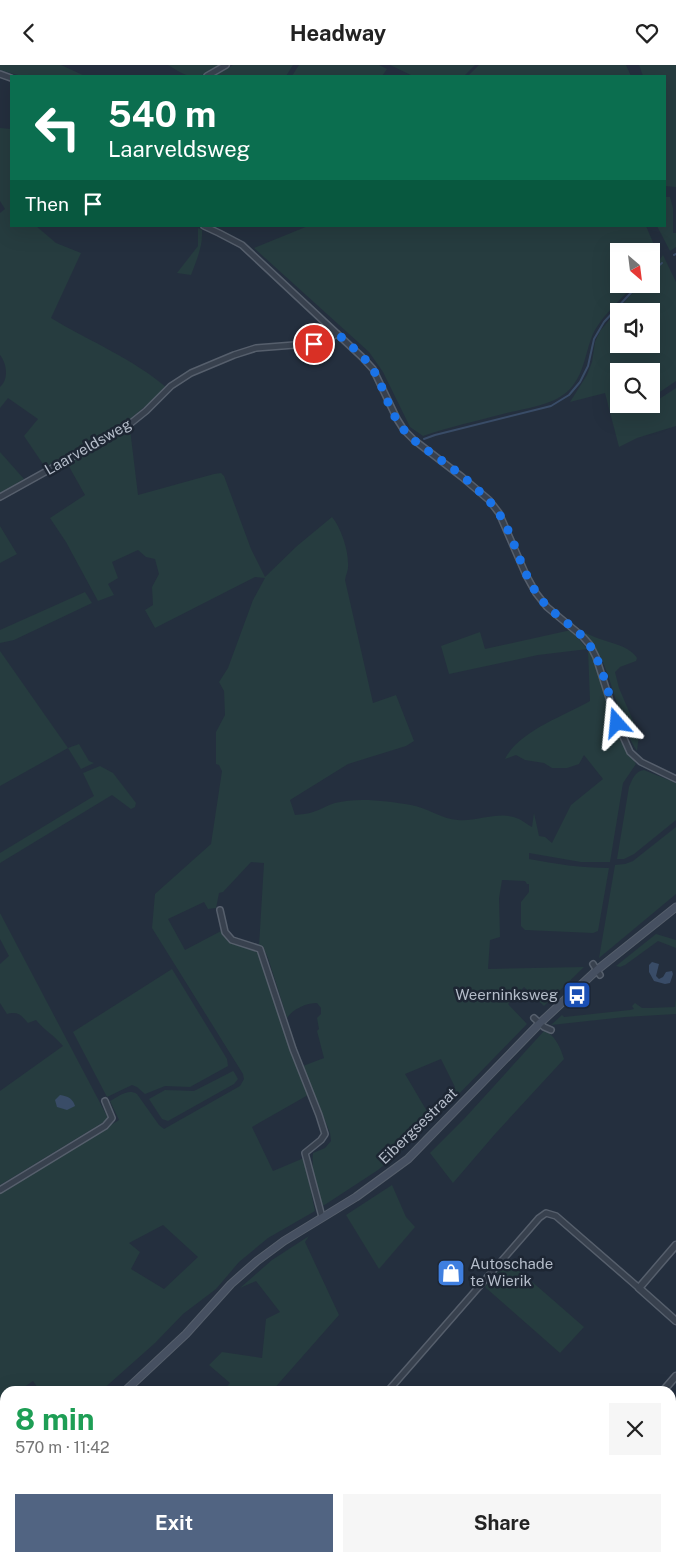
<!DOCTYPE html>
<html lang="en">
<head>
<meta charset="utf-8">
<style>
  :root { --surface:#fff; --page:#f6f6f6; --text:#222; --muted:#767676; --accent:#516482 }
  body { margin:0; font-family:"Public Sans",sans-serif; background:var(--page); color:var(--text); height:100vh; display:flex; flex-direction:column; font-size:19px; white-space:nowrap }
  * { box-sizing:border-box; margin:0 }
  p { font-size:16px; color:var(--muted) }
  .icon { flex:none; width:28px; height:28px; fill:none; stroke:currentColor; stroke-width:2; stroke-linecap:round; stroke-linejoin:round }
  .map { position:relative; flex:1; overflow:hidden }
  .sheet { position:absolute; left:0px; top:1321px; width:676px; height:176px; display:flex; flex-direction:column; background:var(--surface); border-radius:15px 15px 0 0; box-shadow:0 5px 20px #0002 }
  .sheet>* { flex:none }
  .top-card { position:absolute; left:10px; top:10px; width:656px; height:152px; border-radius:0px; box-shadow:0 5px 20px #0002; background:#0b6e4f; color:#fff; overflow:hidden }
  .needle { width:32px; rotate:152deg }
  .fabs { position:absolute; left:610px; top:178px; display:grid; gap:10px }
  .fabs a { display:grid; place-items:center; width:50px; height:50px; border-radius:0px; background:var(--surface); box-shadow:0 5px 20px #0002; font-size:25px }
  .pin { position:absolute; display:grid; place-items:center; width:42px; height:42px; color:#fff; margin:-21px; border:2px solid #fff; border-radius:50%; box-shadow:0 1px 5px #0007 }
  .me { position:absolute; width:55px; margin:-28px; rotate:342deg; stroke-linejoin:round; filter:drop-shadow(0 0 4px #0008) }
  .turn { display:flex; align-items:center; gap:18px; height:105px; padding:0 15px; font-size:22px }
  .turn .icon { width:65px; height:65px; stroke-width:2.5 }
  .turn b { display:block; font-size:35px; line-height:42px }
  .then { display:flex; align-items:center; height:48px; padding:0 15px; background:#0003; gap:10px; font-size:19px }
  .round { display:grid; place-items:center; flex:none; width:52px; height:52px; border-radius:0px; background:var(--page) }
  .overview { display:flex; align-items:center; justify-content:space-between; height:85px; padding:0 15px }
  h1 { font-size:30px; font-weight:700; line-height:38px; color:#1e9e55 }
  .button { display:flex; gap:10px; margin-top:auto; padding:10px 15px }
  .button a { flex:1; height:58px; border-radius:0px; background:var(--accent); color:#fff; font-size:20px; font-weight:700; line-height:58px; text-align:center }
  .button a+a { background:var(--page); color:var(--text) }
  header { display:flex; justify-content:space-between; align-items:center; height:65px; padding:0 15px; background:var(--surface); font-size:22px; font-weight:700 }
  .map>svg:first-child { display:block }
</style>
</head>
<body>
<header><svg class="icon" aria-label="back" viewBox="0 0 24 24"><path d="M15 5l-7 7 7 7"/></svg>Headway<svg class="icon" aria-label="heart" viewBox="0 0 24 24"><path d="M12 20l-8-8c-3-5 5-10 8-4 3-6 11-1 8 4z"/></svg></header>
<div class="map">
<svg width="676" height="1497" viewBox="0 0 676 1497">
  <rect width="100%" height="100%" fill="#242f3e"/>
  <g fill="#263c3f" fill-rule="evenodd">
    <path d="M0,0H61L85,11H21L0,5Z"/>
    <path d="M168,0H221C195,15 194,16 168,0Z"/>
    <path d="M233,0H293L286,11H214Z"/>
    <path d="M299,0H379L387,4L382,11H292Z"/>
    <path d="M390,0H475L464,11H413Z"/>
    <path d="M479,0H626L631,11H468Z"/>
    <path d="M639,0H676V122L665,121V11H643Z"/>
    <path d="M0,63L11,64V161H36L56,178L81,188L51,253C89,276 132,293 167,323L124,359L45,402L24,371L38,354L8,333L0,343V322C9,314 7,299 0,290V148L5,144L0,136Z"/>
    <path d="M665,132H670L673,143V168H676V182L670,186L657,161H665Z"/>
    <path d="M308,161H646L658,189L656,197L651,201V186H619V219H635C622,233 605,248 595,265C585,284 586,307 570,324C554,341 525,343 503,349C476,356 449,362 423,371L410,362L383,307L369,287L254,183Z"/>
    <path d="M198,163L202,165C203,181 197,194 191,210L177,208L198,181Z"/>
    <path d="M663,190L676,217V316L651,333V306H619V339H643L641,340L644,344L676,323V361L637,373L619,382L605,328L570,337L587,310L592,297L595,277L600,266L640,219H651V206ZM619,246H651V279H619Z"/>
    <path d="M130,364L138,430L214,409L221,408L224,411L251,484L265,512L297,481L332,452C341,463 348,484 348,498C349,504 346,509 345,515L373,638L396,630L414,676L406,681L348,699L290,735L295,750C301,749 308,749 313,747C321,745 327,740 335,738C358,732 387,736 411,740C428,743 441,754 458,755C477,757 501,745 519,754C523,756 528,760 532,762L534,748L539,771L545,772L552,778L571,740L603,714L584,690L579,699L567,703H552L544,698L525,695L516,690L505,694C519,666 564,651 590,636L588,584L538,590L449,609L441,581L480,567L485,584L571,565L589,586L596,598L630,688L636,699L623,718L610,797H581L529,788V794C556,799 581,803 609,803L598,866L593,868L525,865L521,861V837L529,827V819H527L525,816L502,815L499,833L500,872L490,875L488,904L584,902L544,941L524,922L508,939L527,959L413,1076L378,1105L323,1141C316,1125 311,1105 313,1088L325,1083L331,1076L330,1068L303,1001L324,993L317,966L319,964L317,953L321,949V943L317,938C306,938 293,944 287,953L268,893L263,882L259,881L264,798L251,797L223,827L219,828L216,843L208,844L204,837L168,854L185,885L223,865L224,868L257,886L260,889L291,986L308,1030L252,1062L273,1106L304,1093L315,1146L268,1173L239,1197L216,1224L183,1249L155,1278L101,1326H40L33,1316L18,1326H5V1335L0,1338V1127L119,1055L110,1036C118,1032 128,1023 137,1029L159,1060L164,1064L240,1021L244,1014L243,1009L152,863L155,829L211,779L222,706L219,700L216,699V667L225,650L224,626L219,617L228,603L253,535L265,513L255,512L155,563L145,545L153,540L152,522L159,509L155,494L146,492L138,485L112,497L118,513L108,519L114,530L98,536L66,477L50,453L85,430L67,398ZM441,994L455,1022L428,1048L405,1009ZM163,1160L198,1192L164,1224L131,1204L140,1187L129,1178Z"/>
    <path d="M0,387L24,414L0,428Z"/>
    <path d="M0,461L17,489L0,498Z"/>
    <path d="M85,527L92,538L14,575L0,578V565Z"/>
    <path d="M584,567C600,577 628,578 637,593L636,596L620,602L615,607L619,623L639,670L637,686C619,658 615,623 601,593C597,584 590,575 584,567Z"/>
    <path d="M0,586L68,683L79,679L89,696L94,698L81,704L68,683L0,721Z"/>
    <path d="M100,701L113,708L136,738L135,742L131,744L112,730L0,798V788L94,731L83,708Z"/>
    <path d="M644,705L676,718V755L634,789L624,794H617L629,722C632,715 635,706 644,705Z"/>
    <path d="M676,762V829L599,893L615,800L625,799L633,796Z"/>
    <path d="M0,848L108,1053L107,1055L0,1120V1026L63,981C54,970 44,965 36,955L28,958C21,950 18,946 7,949L0,938V899L9,891L0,874Z"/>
    <path d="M656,869L676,875V883L658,876L625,900L620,902L616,901Z"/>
    <path d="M172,904L227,994L228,1001L190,1022L165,1021L145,1029L137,1022L132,1020L107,1032L73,967Z"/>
    <path d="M676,933V949L625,952L551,960L562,950L564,952L630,945L634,944L632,941L635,938L642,943H649L675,942Z"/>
    <path d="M544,966C555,969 561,984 564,994L495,1069L453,1118L430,1088L464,1054Z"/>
    <path d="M233,1006L234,1007L238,1014L234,1019L168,1056L162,1054L149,1034L165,1025L194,1026Z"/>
    <path d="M392,1120L406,1152L415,1162L379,1204L346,1150Z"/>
    <path d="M309,1171L305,1177L339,1250L272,1326H223L230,1318L209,1300L222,1287L262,1293L266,1254L280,1247L256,1216L240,1223L272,1195Z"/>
    <path d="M507,1196L514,1201L584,1262L560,1288L485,1222Z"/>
    <path d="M0,1461L5,1468V1492L124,1493L120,1497H0Z"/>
  </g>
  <g fill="#394c67">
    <path d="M652,897L659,899L656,911L659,914L663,912L666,907L672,906L673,909L670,918L665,919L654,916L649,907V900Z"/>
    <path d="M60,1030C68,1031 73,1034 75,1041L67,1045L57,1042L55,1035Z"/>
  </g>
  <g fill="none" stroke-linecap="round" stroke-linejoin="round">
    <g stroke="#394c67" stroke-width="2">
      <path d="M674,190L676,189"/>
      <path d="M651,207L662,198"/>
      <path d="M424,374L435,370L551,341L569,330L580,317L588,301L594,274L604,257L639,219"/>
    </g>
    <defs>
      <g id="minor">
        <path d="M0,9L11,13"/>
        <path d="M207,11L226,0"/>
        <path d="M204,161L219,168L242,180L362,292L373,304L397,354L404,365L414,375L462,412L489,435L499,448L526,510L536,528L547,542L583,572L590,580L596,592L617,658L630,687L641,697L676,714"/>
        <path d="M0,432L126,362L146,346L171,321L191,308L234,290L256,283L320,278L337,269"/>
        <path d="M220,845L225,867L232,875L260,884L293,984L319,1050L325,1069L321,1075L305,1088L322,1152"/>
        <path d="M593,899L600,910"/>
        <path d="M534,953L544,962L551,965"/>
        <path d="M0,1125L105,1061L112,1053L105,1036"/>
        <path d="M388,1326L539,1153L546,1148L556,1151L639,1223"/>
        <path d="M239,1497L243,1492"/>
      </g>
      <g id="tertiary">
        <path d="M676,1180L639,1223L676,1256"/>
        <path d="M663,1326L676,1311"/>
        <path d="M514,1497L518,1492"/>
      </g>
      <g id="secondary">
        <path d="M125,1326L186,1269L231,1219L257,1196L284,1176L356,1132L408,1094L540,958L597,905L676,842"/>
        <path d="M0,1415L5,1412"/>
        <path d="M0,1423L5,1420"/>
      </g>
    </defs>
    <use href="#minor" stroke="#565f6c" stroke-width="8"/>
    <use href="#tertiary" stroke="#565f6c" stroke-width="9"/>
    <use href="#secondary" stroke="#565f6c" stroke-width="9"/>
    <use href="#minor" stroke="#38414e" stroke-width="5"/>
    <use href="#tertiary" stroke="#38414e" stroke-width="6"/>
    <use href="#secondary" stroke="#465061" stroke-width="7"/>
  </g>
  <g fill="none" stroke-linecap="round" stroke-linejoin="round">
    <path stroke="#1a73e8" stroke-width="9" stroke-dasharray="0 16.2" d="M314,279L325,277L337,268C349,280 365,291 374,306C385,325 390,350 405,366C415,378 429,386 441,395C458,407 475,421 490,437C513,462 517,498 536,527C548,547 569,557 585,574C601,592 610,634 617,658"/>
  </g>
  <defs>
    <symbol id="bus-square" viewBox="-11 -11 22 22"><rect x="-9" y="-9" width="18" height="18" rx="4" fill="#1a4fb4" stroke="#1d2633"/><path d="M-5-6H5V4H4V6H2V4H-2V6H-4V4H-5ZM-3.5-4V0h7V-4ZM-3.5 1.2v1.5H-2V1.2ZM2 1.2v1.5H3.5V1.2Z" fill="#fff"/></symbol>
    <symbol id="shop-square" viewBox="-11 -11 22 22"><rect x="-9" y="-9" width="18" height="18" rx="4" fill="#3f7fe0" stroke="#1d2633"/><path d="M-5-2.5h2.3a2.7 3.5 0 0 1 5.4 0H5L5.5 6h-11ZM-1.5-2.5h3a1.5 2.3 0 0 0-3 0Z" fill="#fff"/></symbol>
  </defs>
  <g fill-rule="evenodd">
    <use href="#bus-square" x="561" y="914" width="32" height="32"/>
    <use href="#shop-square" x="435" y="1192" width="32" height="32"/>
  </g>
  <g text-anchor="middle" stroke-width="5" stroke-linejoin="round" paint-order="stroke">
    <g font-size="15" fill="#b4bcc9" stroke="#1d2633">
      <text transform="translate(88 382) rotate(-30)" y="5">Laarveldsweg</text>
      <text transform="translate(418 1061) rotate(-44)" y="5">Eibergsestraat</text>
    </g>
    <g font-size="15" fill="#b4bcc9" stroke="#1d2633" text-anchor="end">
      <text x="558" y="935">Weerninksweg</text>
      <text x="470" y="1204" text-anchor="start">Autoschade<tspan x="470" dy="17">te Wierik</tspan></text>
    </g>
  </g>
</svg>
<div class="fabs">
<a><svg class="needle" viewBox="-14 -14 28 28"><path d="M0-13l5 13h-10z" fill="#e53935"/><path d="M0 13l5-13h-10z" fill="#767676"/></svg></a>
<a><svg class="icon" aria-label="sound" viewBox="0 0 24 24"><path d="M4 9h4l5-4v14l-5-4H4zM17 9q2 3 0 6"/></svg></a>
<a><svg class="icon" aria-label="search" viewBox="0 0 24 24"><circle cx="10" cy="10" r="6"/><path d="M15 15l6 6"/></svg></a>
</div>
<div class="pin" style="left:314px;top:279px;background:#d93025"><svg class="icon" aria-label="arrive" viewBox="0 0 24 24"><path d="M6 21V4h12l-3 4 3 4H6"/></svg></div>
<svg class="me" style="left:617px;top:658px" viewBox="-20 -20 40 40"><path d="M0-17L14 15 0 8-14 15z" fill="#1a73e8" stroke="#fff" stroke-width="4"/></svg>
<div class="top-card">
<div class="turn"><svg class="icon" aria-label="left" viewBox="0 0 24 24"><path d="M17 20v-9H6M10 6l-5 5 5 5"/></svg><div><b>540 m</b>Laarveldsweg</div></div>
<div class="then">Then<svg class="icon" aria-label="arrive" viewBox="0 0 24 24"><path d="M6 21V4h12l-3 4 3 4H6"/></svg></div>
</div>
<section class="sheet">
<div class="overview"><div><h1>8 min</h1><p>570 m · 11:42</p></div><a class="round"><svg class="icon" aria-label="close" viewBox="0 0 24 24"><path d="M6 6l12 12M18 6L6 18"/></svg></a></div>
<div class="button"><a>Exit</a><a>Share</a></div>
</section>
</div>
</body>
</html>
